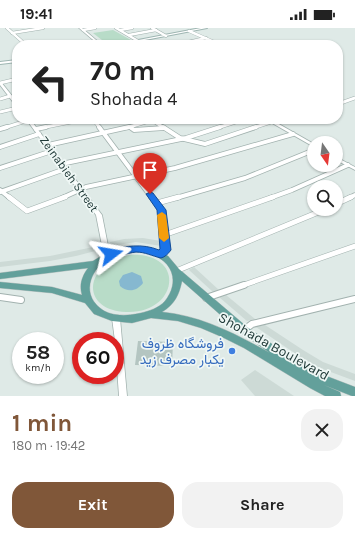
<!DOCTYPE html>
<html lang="en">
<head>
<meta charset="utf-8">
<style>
  :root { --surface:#fff; --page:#f2f2f2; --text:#222; --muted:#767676; --accent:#805739 }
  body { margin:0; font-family:Karla,Vazirmatn,sans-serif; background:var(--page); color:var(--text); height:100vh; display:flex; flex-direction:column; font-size:15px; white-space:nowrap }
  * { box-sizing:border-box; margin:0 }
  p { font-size:13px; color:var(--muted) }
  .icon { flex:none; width:22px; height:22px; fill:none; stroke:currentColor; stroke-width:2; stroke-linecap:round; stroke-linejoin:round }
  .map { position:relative; height:368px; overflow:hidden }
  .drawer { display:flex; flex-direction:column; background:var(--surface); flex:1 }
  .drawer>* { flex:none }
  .hud { position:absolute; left:12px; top:12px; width:331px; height:84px; border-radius:16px; box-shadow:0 1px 3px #0004; background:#fff; color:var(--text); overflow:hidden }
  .needle { width:26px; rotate:166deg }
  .buttons { position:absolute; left:307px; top:108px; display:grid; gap:8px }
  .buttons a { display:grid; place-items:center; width:36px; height:36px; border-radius:50%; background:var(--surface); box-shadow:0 1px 3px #0004; font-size:20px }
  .speed { position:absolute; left:12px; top:304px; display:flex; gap:8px; font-size:20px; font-weight:700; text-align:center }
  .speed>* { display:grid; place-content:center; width:52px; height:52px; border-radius:50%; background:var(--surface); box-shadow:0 1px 3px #0004; line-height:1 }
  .speed small { font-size:10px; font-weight:400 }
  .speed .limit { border:6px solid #d22; background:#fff; color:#111 }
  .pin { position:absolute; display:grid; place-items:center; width:34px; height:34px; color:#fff; margin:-41px -17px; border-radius:50% 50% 50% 0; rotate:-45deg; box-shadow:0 0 4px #0007 }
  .pin .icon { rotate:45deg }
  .me { position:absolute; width:44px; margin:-22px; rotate:76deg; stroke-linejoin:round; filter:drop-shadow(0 0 3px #0008) }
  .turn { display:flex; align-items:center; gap:14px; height:84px; padding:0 12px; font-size:18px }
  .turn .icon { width:52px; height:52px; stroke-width:2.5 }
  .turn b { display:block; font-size:28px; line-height:34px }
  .round { display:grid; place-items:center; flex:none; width:42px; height:42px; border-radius:16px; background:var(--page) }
  .overview { display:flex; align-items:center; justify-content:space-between; height:68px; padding:0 12px }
  h1 { font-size:24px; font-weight:700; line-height:30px; color:var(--accent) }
  .action { display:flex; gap:8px; margin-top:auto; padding:8px 12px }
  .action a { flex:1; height:46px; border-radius:16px; background:var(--accent); color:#fff; font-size:16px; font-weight:700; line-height:46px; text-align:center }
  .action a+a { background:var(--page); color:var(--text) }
  .status { display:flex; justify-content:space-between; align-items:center; height:28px; padding:0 20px; background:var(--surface); direction:ltr }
  .status svg { height:11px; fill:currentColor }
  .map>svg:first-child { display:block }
</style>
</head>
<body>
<div class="status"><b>19:41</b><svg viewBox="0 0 49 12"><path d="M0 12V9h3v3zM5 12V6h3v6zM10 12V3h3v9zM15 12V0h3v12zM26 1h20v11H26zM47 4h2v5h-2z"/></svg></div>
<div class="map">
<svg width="355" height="368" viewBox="0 0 355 368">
  <rect width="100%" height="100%" fill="#dfeae7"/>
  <g fill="#cddad6">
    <path d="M143,210L161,213V218L136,214L111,218L110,214L124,211Z"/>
    <path d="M98,218L99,222L76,228L50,233L0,239V234L50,228Z"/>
    <path d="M194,239L219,262L213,264L189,242Z"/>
    <path d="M226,267L255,291L247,293L219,269Z"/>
    <path d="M265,297L303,322L323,334L355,346V353L320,340L299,328L256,299Z"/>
    <path d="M255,342L294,368H255L241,352Z"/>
  </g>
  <g fill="#b8dcc8">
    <path d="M113,2L131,12L107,16L93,5Z"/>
    <path d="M129,227C187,223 179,286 126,284C80,282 83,236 129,227Z"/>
  </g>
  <path fill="#86b8d0" d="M132,244L141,248L143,255C137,263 128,265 120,258L119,253L123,247Z"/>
  <path fill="#b4c5c1" d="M138,313L173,314L172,338L135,337Z"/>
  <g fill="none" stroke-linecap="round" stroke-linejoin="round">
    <defs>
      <g id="minor-far4">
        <path d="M7,0L26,17"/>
        <path d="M116,0L138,13"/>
        <path d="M152,0L166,8"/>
        <path d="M83,2L95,0"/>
        <path d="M120,2L132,0"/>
        <path d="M189,3L221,17"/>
        <path d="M12,5L43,0"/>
        <path d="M129,7L156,2"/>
        <path d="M175,17L206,10"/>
      </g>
      <g id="minor-far3">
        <path d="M0,55L17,51"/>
        <path d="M0,71L10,68"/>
        <path d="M338,76L355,70"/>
        <path d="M0,84L17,80"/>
        <path d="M93,91L100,100"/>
        <path d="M152,92L164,100"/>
        <path d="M130,99L131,100"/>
        <path d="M4,100L29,92"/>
        <path d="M41,100L86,91"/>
        <path d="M126,100L156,91"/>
        <path d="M217,100L245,91"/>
        <path d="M253,100L271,94"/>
      </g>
      <g id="minor-far2">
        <path d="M99,99L152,170"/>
        <path d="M130,99L134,102L164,100"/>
        <path d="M163,99L180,110L205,116L256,99"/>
        <path d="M0,101L7,99"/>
        <path d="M36,101L46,99"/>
        <path d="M48,117L129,99"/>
        <path d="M0,119L39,106"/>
        <path d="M61,136L186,110L220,99"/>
        <path d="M0,140L52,123"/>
        <path d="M0,162L10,170"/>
        <path d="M0,164L65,141"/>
        <path d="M62,170L86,159L175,140L293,106"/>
        <path d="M176,170L245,150L314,122"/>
        <path d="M270,170L292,162L348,137"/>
        <path d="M349,170L355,167"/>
      </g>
      <g id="minor-far1">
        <path d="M9,169L27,183L65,169"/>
        <path d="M151,169L161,182L166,222L161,227"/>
        <path d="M157,175L179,169"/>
        <path d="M336,176L351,169"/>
        <path d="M164,207L273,169"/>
        <path d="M176,243L326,181"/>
        <path d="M241,258L355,218"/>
      </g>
      <g id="minor">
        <path d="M0,269L21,272"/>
        <path d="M206,270L244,257"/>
        <path d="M244,302L252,296L355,271"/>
      </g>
      <g id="tertiary">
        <path d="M79,0H82L102,17H99Z"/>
        <path d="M137,12H139L147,17H144L137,14Z"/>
        <path d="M0,54H1L17,74V78H16L0,57Z"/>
        <path d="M26,91H30L102,187L110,228L109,230H105L104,228L96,187Z"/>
        <path d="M265,91H270L314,116V119Z"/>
        <path d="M336,129L355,139V142L336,132Z"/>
        <path d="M116,287L119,288L120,290L127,368H119L115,313L112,290L113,288Z"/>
      </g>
      <g id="secondary">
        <path d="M201,0H207L119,17H112Z"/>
        <path d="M17,32V34L0,36V34Z"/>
      </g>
      <path id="primary" d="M129,218L150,220L168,228L179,241L247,299L297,333L321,346L355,359V368H352L324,357L340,364L341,368H325L310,360L244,320L222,309L201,300L178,293L151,290L132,295L112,293L94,286L85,275L52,265L0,260V254L52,259L82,267C79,257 82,248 88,240L0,251V245L93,233L106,225ZM129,224C136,224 144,224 150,226C173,233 180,254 165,273C159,280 149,283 141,285C128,288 110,289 100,280C80,264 92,239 111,229C117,226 123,225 129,224ZM182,253L241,305L270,325C236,306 202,288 162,284C175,276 179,267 182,253Z"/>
    </defs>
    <use href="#minor-far4" stroke="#a2b2af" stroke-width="3.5"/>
    <use href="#minor-far3" stroke="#a2b2af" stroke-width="4"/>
    <use href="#minor-far2" stroke="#a2b2af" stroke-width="5.5"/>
    <use href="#minor-far1" stroke="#a2b2af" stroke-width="6"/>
    <use href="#minor" stroke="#a2b2af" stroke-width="8"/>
    <use href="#tertiary" stroke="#a2b2af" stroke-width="1.5"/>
    <use href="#secondary" stroke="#9eb6b2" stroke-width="2"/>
    <use href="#primary" stroke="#bcc4c3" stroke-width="1"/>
    <use href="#minor-far4" stroke="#fff" stroke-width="2.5"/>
    <use href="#minor-far3" stroke="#fff" stroke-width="3"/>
    <use href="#minor-far2" stroke="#fff" stroke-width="4"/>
    <use href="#minor-far1" stroke="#fff" stroke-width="5"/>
    <use href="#minor" stroke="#fff" stroke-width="6"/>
    <use href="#tertiary" fill="#fff" fill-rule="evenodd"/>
    <use href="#secondary" fill="#fff" fill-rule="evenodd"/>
    <use href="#primary" fill="#63a09b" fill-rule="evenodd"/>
  </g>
  <path fill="#1a73e8" stroke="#114b97" d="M150,164L153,165L166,182L171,222C168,226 165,229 161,230C152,228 145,224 136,224C127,225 114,230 107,228L106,226L107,223C125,218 142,215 159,222L160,221L157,182L146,166Z"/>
  <path fill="#f59e0b" d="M162,184L166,187L169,210L164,214L159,210L157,187Z"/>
  <circle fill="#3f7fe0" stroke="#eff7f5" stroke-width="1.5" cx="232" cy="323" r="4"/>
  <g text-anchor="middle" stroke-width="3.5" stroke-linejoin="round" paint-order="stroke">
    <g font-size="12" fill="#203a38" stroke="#eff7f5">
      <text transform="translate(69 146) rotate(54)" y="4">Zeinabieh Street</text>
    </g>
    <g font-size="14" fill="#366cbe" stroke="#eff7f5" text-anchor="end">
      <text x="224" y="320">فروشگاه ظروف<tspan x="224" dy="16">یکبار مصرف زید</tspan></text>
    </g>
    <g font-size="14" fill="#203a38" stroke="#eff7f5">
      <text transform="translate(274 318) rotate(29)" y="5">Shohada Boulevard</text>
    </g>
  </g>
</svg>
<div class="buttons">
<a><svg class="needle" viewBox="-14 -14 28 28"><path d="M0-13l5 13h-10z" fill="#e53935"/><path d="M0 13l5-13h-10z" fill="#767676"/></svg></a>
<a><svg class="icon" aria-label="search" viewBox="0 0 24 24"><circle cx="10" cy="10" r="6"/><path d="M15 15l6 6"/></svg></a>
</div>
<div class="speed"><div>58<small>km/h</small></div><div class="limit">60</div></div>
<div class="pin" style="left:150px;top:166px;background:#d93025"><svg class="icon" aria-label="arrive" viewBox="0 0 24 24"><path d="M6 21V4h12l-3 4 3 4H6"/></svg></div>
<svg class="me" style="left:111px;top:226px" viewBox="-20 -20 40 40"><path d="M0-17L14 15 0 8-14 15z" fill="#1a73e8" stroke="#fff" stroke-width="4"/></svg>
<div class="hud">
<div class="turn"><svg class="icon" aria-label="left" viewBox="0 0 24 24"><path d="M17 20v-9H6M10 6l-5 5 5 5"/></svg><div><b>70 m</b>Shohada 4</div></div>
</div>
</div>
<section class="drawer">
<div class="overview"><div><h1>1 min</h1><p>180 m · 19:42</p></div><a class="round"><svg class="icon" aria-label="close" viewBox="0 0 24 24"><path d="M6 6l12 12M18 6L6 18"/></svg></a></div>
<div class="action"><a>Exit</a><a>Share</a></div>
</section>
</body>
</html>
